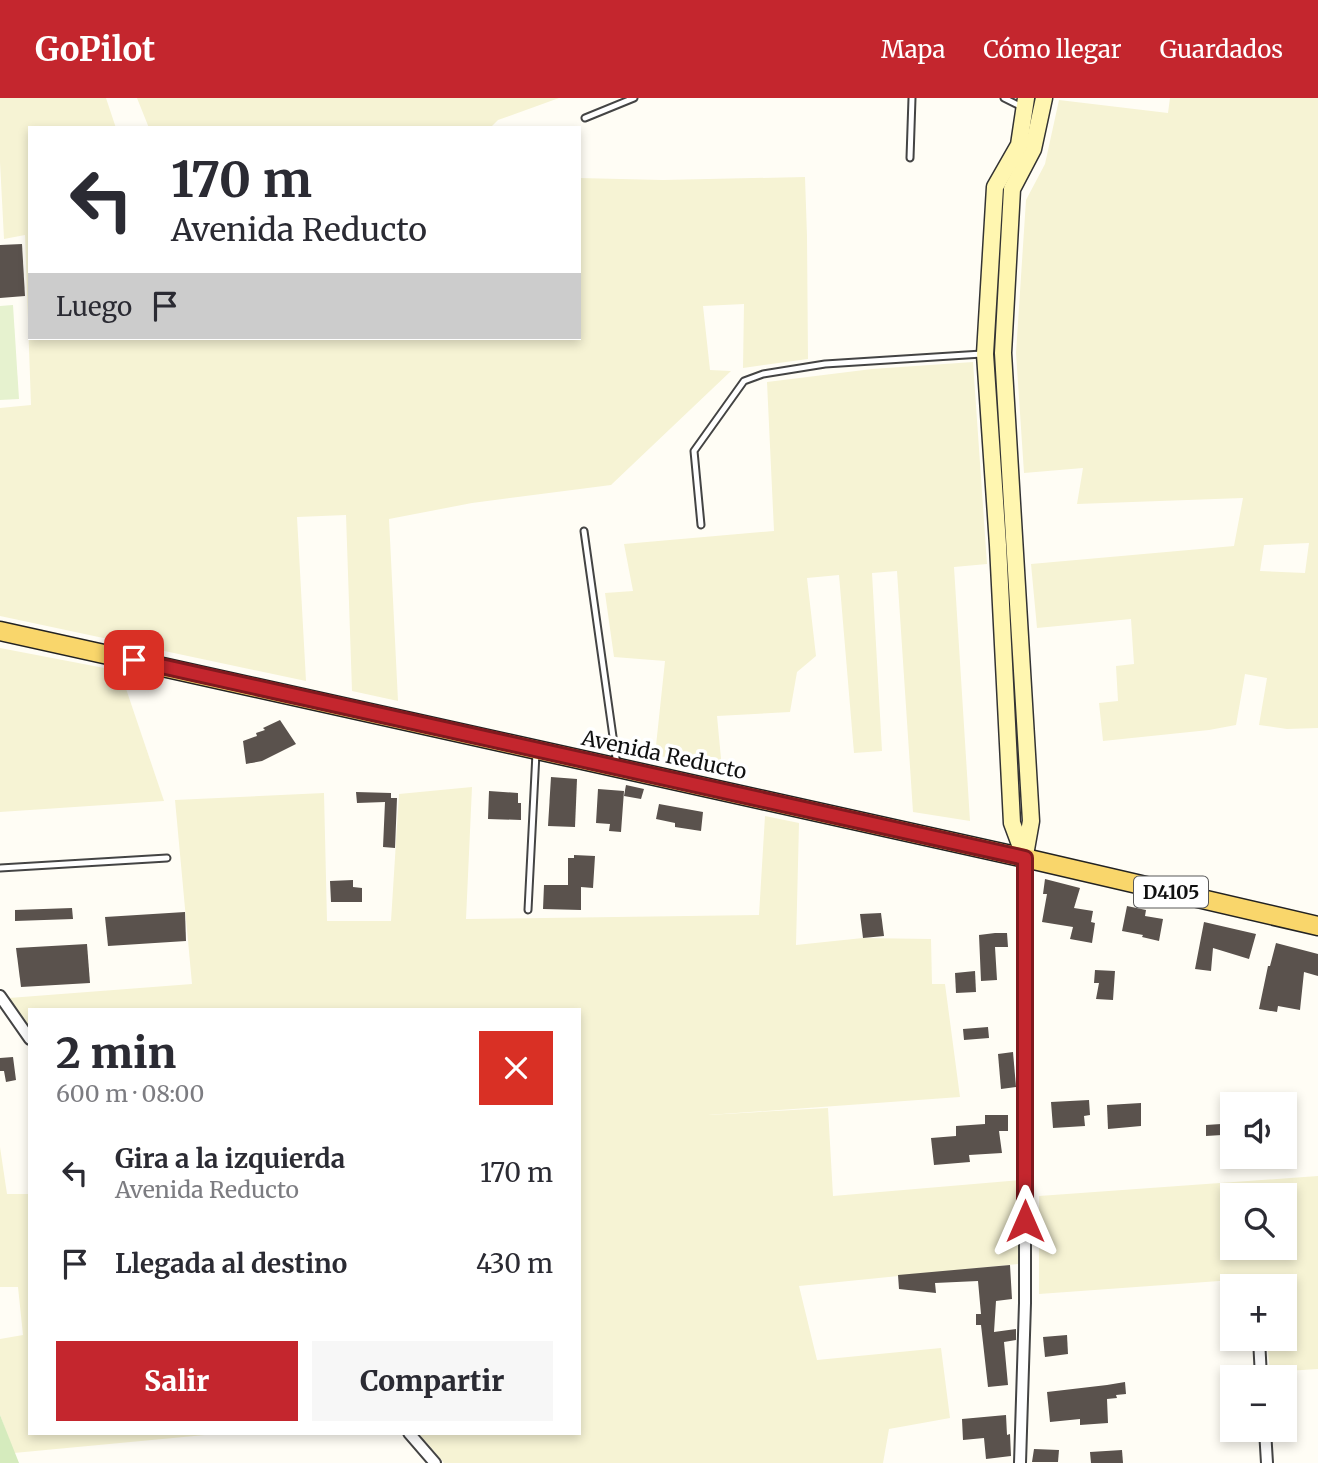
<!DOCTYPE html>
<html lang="es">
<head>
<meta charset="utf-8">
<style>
  :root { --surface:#fff; --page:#f7f7f7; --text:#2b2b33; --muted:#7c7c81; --accent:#c4262e }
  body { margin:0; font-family:Merriweather,serif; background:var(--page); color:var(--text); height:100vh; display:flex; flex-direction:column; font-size:26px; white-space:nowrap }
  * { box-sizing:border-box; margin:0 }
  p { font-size:23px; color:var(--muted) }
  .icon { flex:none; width:38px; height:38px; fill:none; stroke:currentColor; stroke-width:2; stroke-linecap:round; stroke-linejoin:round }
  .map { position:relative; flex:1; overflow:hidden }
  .sheet { position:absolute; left:28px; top:910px; width:553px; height:427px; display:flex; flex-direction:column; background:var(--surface); border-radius:0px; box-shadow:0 4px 10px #0003 }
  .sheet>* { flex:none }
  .hud { position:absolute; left:28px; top:28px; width:553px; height:214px; border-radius:0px; box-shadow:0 4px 10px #0003; background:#fff; color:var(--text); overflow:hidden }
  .controls { position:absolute; left:1220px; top:994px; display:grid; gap:14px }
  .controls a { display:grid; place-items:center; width:77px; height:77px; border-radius:0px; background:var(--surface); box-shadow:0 4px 10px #0003; font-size:35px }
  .pin { position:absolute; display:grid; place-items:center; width:60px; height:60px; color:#fff; margin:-30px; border-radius:14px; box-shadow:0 4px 10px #0006 }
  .me { position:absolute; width:77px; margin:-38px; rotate:0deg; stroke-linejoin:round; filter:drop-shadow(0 0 5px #0008) }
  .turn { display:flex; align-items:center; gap:24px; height:147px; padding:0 28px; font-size:32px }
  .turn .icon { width:91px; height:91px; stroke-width:2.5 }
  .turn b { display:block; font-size:49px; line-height:60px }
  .then { display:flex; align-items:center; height:66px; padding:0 28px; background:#0003; gap:14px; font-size:26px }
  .round { display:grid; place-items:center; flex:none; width:74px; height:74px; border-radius:0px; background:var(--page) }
  .summary { display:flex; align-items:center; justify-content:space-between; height:119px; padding:0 28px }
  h1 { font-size:42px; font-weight:800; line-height:52px }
  .action { display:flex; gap:14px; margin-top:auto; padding:14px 28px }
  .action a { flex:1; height:80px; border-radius:0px; background:var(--accent); color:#fff; font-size:28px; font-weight:800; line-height:80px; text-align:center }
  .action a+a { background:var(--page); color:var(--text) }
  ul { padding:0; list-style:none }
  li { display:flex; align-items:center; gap:21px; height:91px; padding:0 28px }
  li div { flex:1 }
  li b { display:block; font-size:26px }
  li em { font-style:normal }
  header { display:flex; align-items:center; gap:42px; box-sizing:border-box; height:98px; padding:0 35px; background:var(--accent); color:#fff }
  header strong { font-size:33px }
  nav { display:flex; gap:38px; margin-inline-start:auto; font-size:24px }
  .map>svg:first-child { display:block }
</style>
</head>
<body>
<header>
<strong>GoPilot</strong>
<nav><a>Mapa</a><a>Cómo llegar</a><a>Guardados</a></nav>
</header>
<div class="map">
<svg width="1318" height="1365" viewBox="0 0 1318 1365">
  <rect width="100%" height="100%" fill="#fffdf5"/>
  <g fill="#f6f3d4" fill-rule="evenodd">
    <path d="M0,0H106L116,30H30V240H579V80L663,82L805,79L807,138L808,261L743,270L744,206L703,208L710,272L731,273L611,387L472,405L389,421L398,603L352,593L346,417L297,419L306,583L0,518V310L31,307L25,137L4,141L0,64Z"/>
    <path d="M137,0H559L498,22L490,30H149Z"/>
    <path d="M1170,0H1318V630L1287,631L1259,627L1267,580L1245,576L1236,627L1209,632L1103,643L1099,605L1118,603L1116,568L1134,566L1131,521L1037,530L1031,466L1234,448L1243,400L1077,406L1083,370L1024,375L1016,255L1026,102L1045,66L1059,2L1168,15ZM1309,445L1305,475L1260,473L1264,447Z"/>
    <path d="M973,264L987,466L954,469L970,723L913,714L897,473L872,475L882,653L854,655L839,477L807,480L816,558L797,574L790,614L717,618L722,671L655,657L665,563L614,559L605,495L633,493L624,446L774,433L767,284L872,271Z"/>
    <path d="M0,550L120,573L164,703L0,714Z"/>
    <path d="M472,689L466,821L759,817L765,718L799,725L796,847L863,840L931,841L932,886H945L960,999L708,1017L828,1010L833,1098L1020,1082L1018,1166L799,1188L817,1262L941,1250L950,1320L889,1331L883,1365H444L418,1335H579V912H30V932L9,900L192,886L175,702L324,695L327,823H391L399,696Z"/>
    <path d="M0,1049L7,1096H30V1335H226L14,1355L0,1317V1241L23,1237L18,1189H0Z"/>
    <path d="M1318,1078V1271L1270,1274L1267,1241H1284V1188H1262L1261,1180L1039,1196V1098ZM1232,1097H1284V1150H1232Z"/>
  </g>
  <path fill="#d5ebbd" d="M0,1317L19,1365H0Z"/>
  <path fill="#e6f2cf" d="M13,207L19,301L0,302V208Z"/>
  <g fill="#5a524d">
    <path d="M22,146L25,198L0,200V147Z"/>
    <path d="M280,622L296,646L262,663L246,666L243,643L257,638L256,635L265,632L263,630Z"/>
    <path d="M551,679L577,681L575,729L548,728Z"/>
    <path d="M626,687L644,691L641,701L624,698Z"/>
    <path d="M598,691L624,693L621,734L609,733L610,726L596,725Z"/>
    <path d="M489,693L518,695V705H521V722L488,721Z"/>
    <path d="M356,694L391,695V700H397L395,750L383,749L385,704L357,705Z"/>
    <path d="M659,706L703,714L701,733L675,729V725L656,721Z"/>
    <path d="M574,757L595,758L593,790L581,789V812L543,811L544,787H568V760H574Z"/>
    <path d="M1045,781L1080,790L1074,810L1093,813L1091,824L1095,825L1092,845L1070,841L1073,829L1042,824L1047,796H1043Z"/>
    <path d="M353,782V789L362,790V804H331L330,783Z"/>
    <path d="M1127,808L1146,812L1145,818L1163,821L1159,843L1142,839L1143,837L1122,833Z"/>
    <path d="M72,810L73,821L15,823V812Z"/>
    <path d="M185,814L186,843L108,848L105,819Z"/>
    <path d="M881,815L884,838L863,840L860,816Z"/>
    <path d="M1204,824L1256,836L1249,861L1213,850L1211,873L1195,871Z"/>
    <path d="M995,835H1007L1008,849H995L997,882L981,883L979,837Z"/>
    <path d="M1276,845L1318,856V878L1304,874L1300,912L1278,908L1277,914L1259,911L1268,868H1270Z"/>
    <path d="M87,846L90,885L21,889L16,850Z"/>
    <path d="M1095,872L1115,873L1113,902L1096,901L1099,885H1094Z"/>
    <path d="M975,873L976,894L956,895L955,875Z"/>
    <path d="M988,929L989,940L964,942L963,931Z"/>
    <path d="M1013,954L1016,989L1001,991L998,956Z"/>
    <path d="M13,959L16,982L6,984L4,973H0V960Z"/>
    <path d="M1089,1002L1090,1017L1084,1018L1085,1028L1053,1030L1051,1004Z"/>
    <path d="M1141,1005V1028L1108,1031L1107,1007Z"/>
    <path d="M985,1017H1008V1033H999L1002,1055L969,1057L970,1064L934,1067L931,1040L956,1038V1028L985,1026Z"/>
    <path d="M1221,1026L1222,1037L1206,1038V1027Z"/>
    <path d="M1010,1167L1012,1201L996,1203L994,1234L1016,1231V1242L1004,1244L1008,1287L988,1289L981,1227H976V1216H981L978,1183L935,1185L936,1195L899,1191L898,1177Z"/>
    <path d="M1067,1237L1068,1256L1045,1259L1043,1239Z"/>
    <path d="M1125,1284L1126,1296L1116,1297L1117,1300L1107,1301L1108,1325L1080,1327V1321L1050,1324L1047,1294L1107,1287Z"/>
    <path d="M1006,1317L1007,1337L1010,1336L1011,1358L986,1361L984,1340L963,1342L962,1321Z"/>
    <path d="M1034,1351L1059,1352L1058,1364H1032Z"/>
    <path d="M1122,1352L1123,1365H1091L1090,1354Z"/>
  </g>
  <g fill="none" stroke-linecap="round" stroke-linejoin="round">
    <defs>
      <g id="lane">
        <path d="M1004,0L1022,9"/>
        <path d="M585,20L634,0"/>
        <path d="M910,60L912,0"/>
        <path d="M701,427L694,353L744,283L763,276L825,266L982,256"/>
        <path d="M584,433L617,667"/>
        <path d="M0,770L167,760"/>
        <path d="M528,812L536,655"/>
      </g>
      <g id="street">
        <path d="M0,898L30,941"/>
        <path d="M1259,1241L1261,1279"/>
        <path d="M1265,1332L1267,1365"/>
        <path d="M409,1335L435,1365"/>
        <path d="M1020,1365L1025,1205V760"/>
      </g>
      <g id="secondary">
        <path d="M1025,757L1031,723L1003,255L1012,91L1033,51L1044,0"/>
        <path d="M1025,760L1012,725L998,447L985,256L995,89L1019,47L1026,0"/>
      </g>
      <path id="primary" d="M0,533L1025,760L1318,828"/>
    </defs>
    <use href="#lane" stroke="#444" stroke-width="9"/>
    <use href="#street" stroke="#444" stroke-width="14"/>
    <use href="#secondary" stroke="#333" stroke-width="19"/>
    <use href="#primary" stroke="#222" stroke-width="21"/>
    <use href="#lane" stroke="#fff" stroke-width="5"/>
    <use href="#street" stroke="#fff" stroke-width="10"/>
    <use href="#secondary" stroke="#fff6b0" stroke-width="16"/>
    <use href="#primary" stroke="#f9d66b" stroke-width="18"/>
  </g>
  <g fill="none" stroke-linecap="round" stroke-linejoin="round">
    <defs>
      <path id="route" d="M134,562L1025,760V1123"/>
    </defs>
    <use href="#route" stroke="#7f191e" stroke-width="18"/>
    <use href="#route" stroke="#c4262e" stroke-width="12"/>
  </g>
  <g text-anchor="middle" stroke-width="7" stroke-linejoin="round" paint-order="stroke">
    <rect fill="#fff" stroke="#585858" stroke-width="2" x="1134" y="778.5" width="74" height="31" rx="5"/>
    <g font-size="19" font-weight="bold" fill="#111">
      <text x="1171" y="801">D4105</text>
    </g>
    <g font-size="21" fill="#111" stroke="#fff">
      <text transform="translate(664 657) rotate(12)" y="7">Avenida Reducto</text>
    </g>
  </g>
</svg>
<div class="controls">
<a><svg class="icon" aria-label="sound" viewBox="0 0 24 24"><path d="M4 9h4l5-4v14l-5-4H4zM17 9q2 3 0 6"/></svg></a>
<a><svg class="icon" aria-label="search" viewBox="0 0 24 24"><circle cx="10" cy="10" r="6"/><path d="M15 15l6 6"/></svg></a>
<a>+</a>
<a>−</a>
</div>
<div class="pin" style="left:134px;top:562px;background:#d93025"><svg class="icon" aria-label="arrive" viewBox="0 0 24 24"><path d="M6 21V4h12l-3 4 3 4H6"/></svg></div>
<svg class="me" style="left:1025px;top:1123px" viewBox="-20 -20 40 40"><path d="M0-17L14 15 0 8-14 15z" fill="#c4262e" stroke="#fff" stroke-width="4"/></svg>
<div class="hud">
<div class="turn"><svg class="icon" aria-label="left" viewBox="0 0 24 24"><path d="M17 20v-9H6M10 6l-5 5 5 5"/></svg><div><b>170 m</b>Avenida Reducto</div></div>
<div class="then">Luego<svg class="icon" aria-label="arrive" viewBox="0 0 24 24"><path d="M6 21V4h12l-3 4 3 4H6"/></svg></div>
</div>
<section class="sheet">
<div class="summary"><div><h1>2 min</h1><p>600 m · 08:00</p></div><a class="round" style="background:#d93025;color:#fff"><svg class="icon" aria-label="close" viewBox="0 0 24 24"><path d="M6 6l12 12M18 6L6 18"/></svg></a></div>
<ul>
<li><svg class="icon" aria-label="left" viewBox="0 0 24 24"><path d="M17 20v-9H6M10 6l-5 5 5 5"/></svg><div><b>Gira a la izquierda</b><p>Avenida Reducto</p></div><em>170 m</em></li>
<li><svg class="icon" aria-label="arrive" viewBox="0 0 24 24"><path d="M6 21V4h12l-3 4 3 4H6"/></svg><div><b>Llegada al destino</b></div><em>430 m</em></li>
</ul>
<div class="action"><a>Salir</a><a>Compartir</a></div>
</section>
</div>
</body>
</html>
